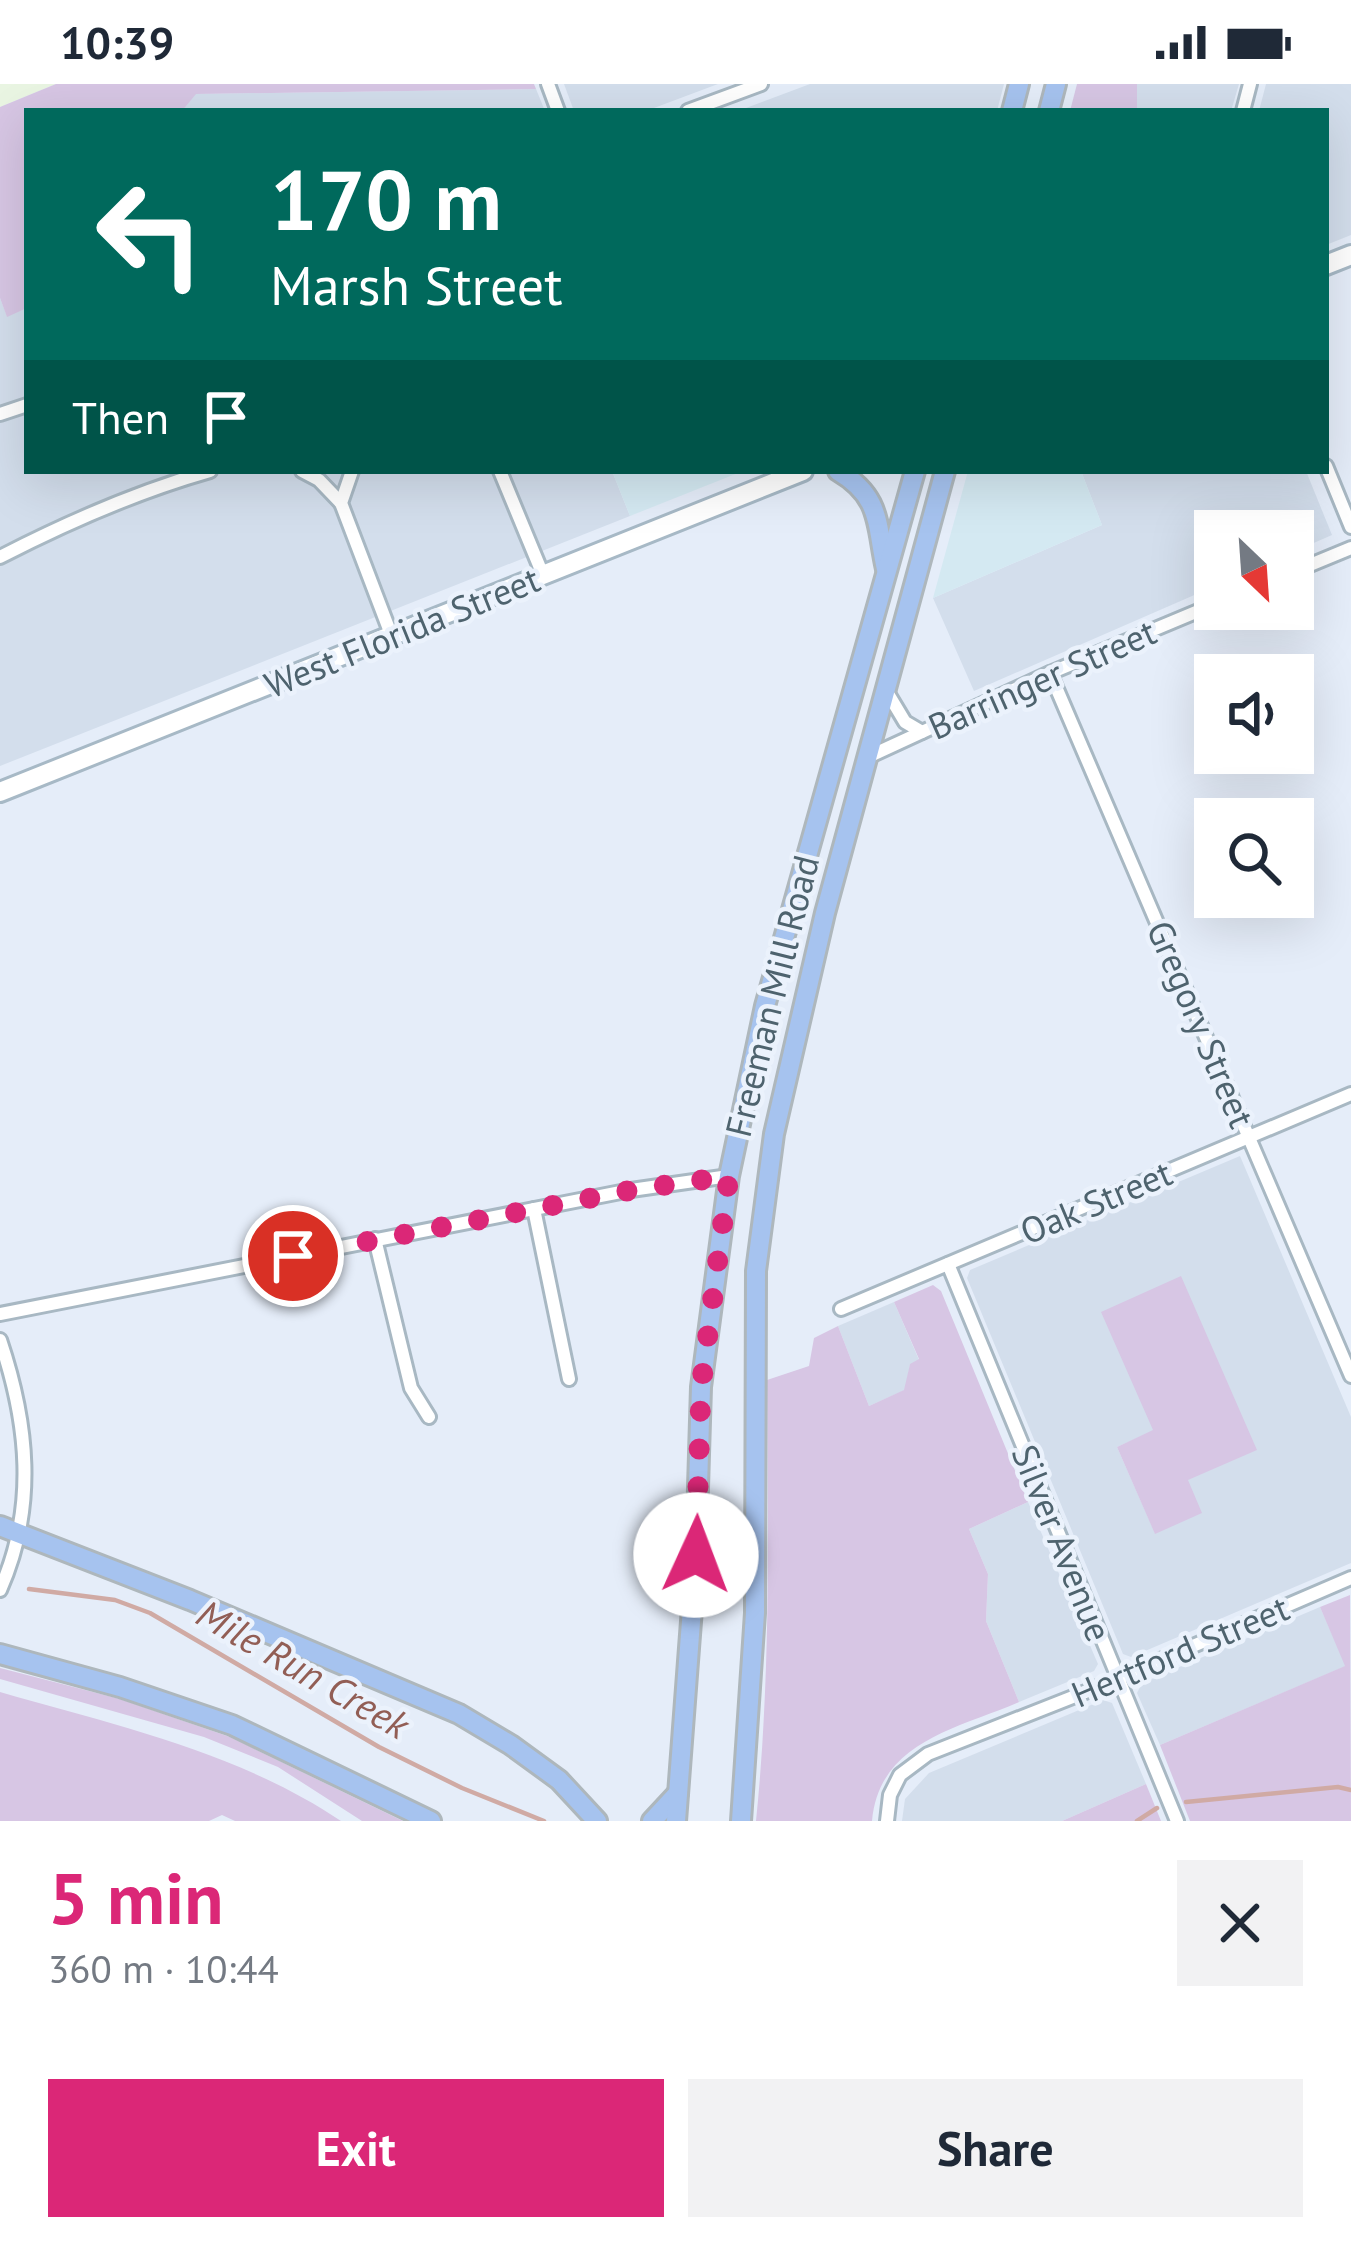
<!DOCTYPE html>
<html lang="en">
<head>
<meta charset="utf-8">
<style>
  :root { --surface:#fff; --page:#f2f2f3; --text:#1f2937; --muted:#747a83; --accent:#db2777 }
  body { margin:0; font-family:"PT Sans",sans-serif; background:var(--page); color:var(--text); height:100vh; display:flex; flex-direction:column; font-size:45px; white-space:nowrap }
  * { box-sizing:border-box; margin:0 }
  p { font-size:39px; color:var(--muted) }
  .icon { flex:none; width:66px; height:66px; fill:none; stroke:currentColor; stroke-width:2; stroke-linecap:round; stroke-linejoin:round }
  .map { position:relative; height:1737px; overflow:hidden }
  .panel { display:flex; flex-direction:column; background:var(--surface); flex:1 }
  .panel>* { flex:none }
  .top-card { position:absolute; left:24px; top:24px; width:1305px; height:366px; border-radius:0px; box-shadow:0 12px 48px #0002; background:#00695c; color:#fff; overflow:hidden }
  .needle { width:78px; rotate:155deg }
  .tools { position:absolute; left:1194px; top:426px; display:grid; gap:24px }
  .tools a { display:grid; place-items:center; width:120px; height:120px; border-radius:0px; background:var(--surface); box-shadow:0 12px 48px #0002; font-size:60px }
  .pin { position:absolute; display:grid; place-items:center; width:102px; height:102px; color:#fff; margin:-51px; border:6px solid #fff; border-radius:50%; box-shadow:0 3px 12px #0007 }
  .me { position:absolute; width:132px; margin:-66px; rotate:2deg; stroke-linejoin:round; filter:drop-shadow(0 0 9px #0008) }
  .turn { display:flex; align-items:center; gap:42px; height:252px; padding:0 48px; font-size:54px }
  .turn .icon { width:156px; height:156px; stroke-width:2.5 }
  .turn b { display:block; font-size:84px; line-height:102px }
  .then { display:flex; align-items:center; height:114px; padding:0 48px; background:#0003; gap:24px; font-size:45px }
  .round { display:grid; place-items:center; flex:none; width:126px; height:126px; border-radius:0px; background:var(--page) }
  .headline { display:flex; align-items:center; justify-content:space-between; height:204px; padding:0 48px }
  h1 { font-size:72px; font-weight:700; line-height:90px; color:var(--accent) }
  .primary-button { display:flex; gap:24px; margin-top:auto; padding:24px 48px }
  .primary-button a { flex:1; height:138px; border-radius:0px; background:var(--accent); color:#fff; font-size:48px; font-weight:700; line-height:138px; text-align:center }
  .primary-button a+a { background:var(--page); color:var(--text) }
  .status { display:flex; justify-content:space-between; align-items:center; height:84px; padding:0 60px; background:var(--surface); direction:ltr }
  .status svg { height:33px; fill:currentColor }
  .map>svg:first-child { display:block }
</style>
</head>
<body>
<div class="status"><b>10:39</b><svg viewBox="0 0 49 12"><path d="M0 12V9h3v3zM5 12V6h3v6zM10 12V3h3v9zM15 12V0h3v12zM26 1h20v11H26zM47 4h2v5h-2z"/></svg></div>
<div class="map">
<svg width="1351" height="1737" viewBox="0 0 1351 1737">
  <rect width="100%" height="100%" fill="#e5edf9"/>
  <g fill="#d3deec" fill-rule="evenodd">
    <path d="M564,0H718L646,27H574Z"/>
    <path d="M810,0H1004L997,27H738Z"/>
    <path d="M1137,0H1239L1231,27H1137Z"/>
    <path d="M1266,0H1351V151L1326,161V27H1259Z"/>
    <path d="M536,5L545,27H182L195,10Z"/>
    <path d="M0,214L7,232L27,224V387H612L630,432L0,682Z"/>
    <path d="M1081,387H1306L1332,451L1293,468V447H1215V502L974,607L933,514L1102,441Z"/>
    <path d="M1240,1072L1351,1333V1479L1131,1573L1123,1570L967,1194L970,1186ZM1153,1347L1155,1449L1117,1363Z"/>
    <path d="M894,1218L919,1276L910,1281L905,1306L869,1322L838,1242Z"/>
    <path d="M1028,1418L1098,1580L1094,1587L1019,1618L986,1537L988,1490L969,1445Z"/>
    <path d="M1320,1523L1346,1582L1160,1661L1137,1609L1142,1599Z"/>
    <path d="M1103,1616L1112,1619L1146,1700L1062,1737H902L905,1715L929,1689Z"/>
  </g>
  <g fill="#d4e9f2">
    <path d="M612,387H743L630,432Z"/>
    <path d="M968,387H1081L1102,441L933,514Z"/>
  </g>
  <path fill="#e9f5e2" d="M0,0H56L0,23Z"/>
  <g fill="#d7c6e4">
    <path d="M56,0H534L536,5L196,10L182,27H27V224L7,233L0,214V23Z"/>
    <path d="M1077,0H1137V27H1070Z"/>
    <path d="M1181,1192L1257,1366L1188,1396L1202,1429L1155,1450L1117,1363L1153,1346L1101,1228Z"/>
    <path d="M933,1201L941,1207L1028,1418L969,1445L988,1490L986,1537L1019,1618C956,1645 879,1658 872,1737H756C771,1591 768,1443 767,1296L809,1282L814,1254L838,1242L869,1322L904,1306L910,1280L919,1275L894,1218Z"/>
    <path d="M1350,1511L1351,1737H1190L1160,1661L1345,1582L1320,1523Z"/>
    <path d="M0,1584L120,1615L230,1653L403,1737H362L278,1683L204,1653L0,1595Z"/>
    <path d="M0,1608C118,1642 238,1668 341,1737H235L222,1731L209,1737H0Z"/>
    <path d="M1146,1700L1161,1737H1062Z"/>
  </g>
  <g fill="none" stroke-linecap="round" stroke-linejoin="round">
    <g stroke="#d0aaa4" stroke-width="4.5">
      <path d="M29,1505L115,1516L150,1529L379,1663L462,1704L544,1737"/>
      <path d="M1186,1718L1338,1703L1351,1706"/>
      <path d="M1137,1737L1157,1724"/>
    </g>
    <defs>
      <g id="minor">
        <path d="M548,0L558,27"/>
        <path d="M688,27L761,0"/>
        <path d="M1243,27L1250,0"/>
        <path d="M0,330L27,321"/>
        <path d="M1326,382L1351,443"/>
        <path d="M302,387L319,396L341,419"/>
        <path d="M352,387L341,419L392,553"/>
        <path d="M500,387L543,491"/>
        <path d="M0,473C68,438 136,408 210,387"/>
        <path d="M1293,488L1351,464"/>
        <path d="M1050,589L1351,1292"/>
        <path d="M887,608L905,638L922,648"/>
        <path d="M870,672L1050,589L1215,520"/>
        <path d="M534,1125L569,1295"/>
        <path d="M375,1155L411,1304L429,1333"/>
        <path d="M948,1180L1177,1737"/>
        <path d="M841,1225L1351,1010"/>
        <path d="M0,1230L631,1106L729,1092"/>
        <path d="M0,1256C28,1339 37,1423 0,1506"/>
        <path d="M887,1737L890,1711L900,1691L928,1670L1093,1605L1351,1494"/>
      </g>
      <g id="secondary">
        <path d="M1326,181L1351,171"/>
        <path d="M0,708L803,387"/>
      </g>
      <g id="primary">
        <path d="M1012,27L1019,0"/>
        <path d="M1049,27L1056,0"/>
        <path d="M838,387C882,413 876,440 886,485"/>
        <path d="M0,1442L190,1516L459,1630L511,1661L559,1696L597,1737"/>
        <path d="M0,1570L120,1603L232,1641L431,1737"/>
        <path d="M652,1737L678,1709"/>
        <path d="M676,1737L696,1471L701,1303L729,1092L765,922L915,387"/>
        <path d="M741,1737L755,1529L756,1187L774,1050L825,829L945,387"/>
      </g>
    </defs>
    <use href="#minor" stroke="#a8b8c3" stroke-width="18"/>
    <use href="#secondary" stroke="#a7b9c6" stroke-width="24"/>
    <use href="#primary" stroke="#aeb7bc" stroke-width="24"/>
    <use href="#minor" stroke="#fff" stroke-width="12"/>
    <use href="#secondary" stroke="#fff" stroke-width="18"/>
    <use href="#primary" stroke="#a6c3ef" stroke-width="18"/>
  </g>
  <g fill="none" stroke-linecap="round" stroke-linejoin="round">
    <path stroke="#db2777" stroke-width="21" stroke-dasharray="0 37.8" d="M293,1172L632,1106L729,1092L701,1303L696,1471"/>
  </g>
  <g text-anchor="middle" stroke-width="9" stroke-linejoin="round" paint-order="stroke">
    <g font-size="36" fill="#4e636e" stroke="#ebf2fc">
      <text transform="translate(402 548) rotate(-22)" y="13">West Florida Street</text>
      <text transform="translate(1042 595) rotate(-24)" y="13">Barringer Street</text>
      <text transform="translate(772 912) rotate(-76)" y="13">Freeman Mill Road</text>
      <text transform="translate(1201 940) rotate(67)" y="13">Gregory Street</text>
      <text transform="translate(1096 1118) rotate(-23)" y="13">Oak Street</text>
      <text transform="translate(1062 1459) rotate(68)" y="13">Silver Avenue</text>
      <text transform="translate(1180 1567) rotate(-23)" y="13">Hertford Street</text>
    </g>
    <g font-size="39" font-style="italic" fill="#925e55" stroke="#ebf2fc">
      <text transform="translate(303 1585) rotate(30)" y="14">Mile Run Creek</text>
    </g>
  </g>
</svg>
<div class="tools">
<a><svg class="needle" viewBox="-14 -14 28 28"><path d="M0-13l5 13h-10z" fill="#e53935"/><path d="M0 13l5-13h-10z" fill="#747a83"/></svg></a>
<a><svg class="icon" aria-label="sound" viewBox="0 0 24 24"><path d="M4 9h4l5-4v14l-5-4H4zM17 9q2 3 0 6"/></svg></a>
<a><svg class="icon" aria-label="search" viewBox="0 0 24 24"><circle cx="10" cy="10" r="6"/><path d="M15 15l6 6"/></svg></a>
</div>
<div class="pin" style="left:293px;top:1172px;background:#d93025"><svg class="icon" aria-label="arrive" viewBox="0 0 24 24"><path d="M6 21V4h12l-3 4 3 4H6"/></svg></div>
<svg class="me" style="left:696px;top:1471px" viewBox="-20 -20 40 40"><circle r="19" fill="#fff"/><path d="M0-13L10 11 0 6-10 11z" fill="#db2777"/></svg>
<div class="top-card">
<div class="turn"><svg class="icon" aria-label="left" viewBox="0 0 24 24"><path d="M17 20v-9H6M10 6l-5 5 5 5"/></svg><div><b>170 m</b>Marsh Street</div></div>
<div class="then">Then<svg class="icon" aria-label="arrive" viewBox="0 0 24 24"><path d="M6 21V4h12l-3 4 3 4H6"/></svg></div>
</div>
</div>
<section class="panel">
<div class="headline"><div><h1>5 min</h1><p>360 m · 10:44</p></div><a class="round"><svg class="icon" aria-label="close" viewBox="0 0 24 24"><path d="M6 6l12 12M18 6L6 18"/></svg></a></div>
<div class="primary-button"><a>Exit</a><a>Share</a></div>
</section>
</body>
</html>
